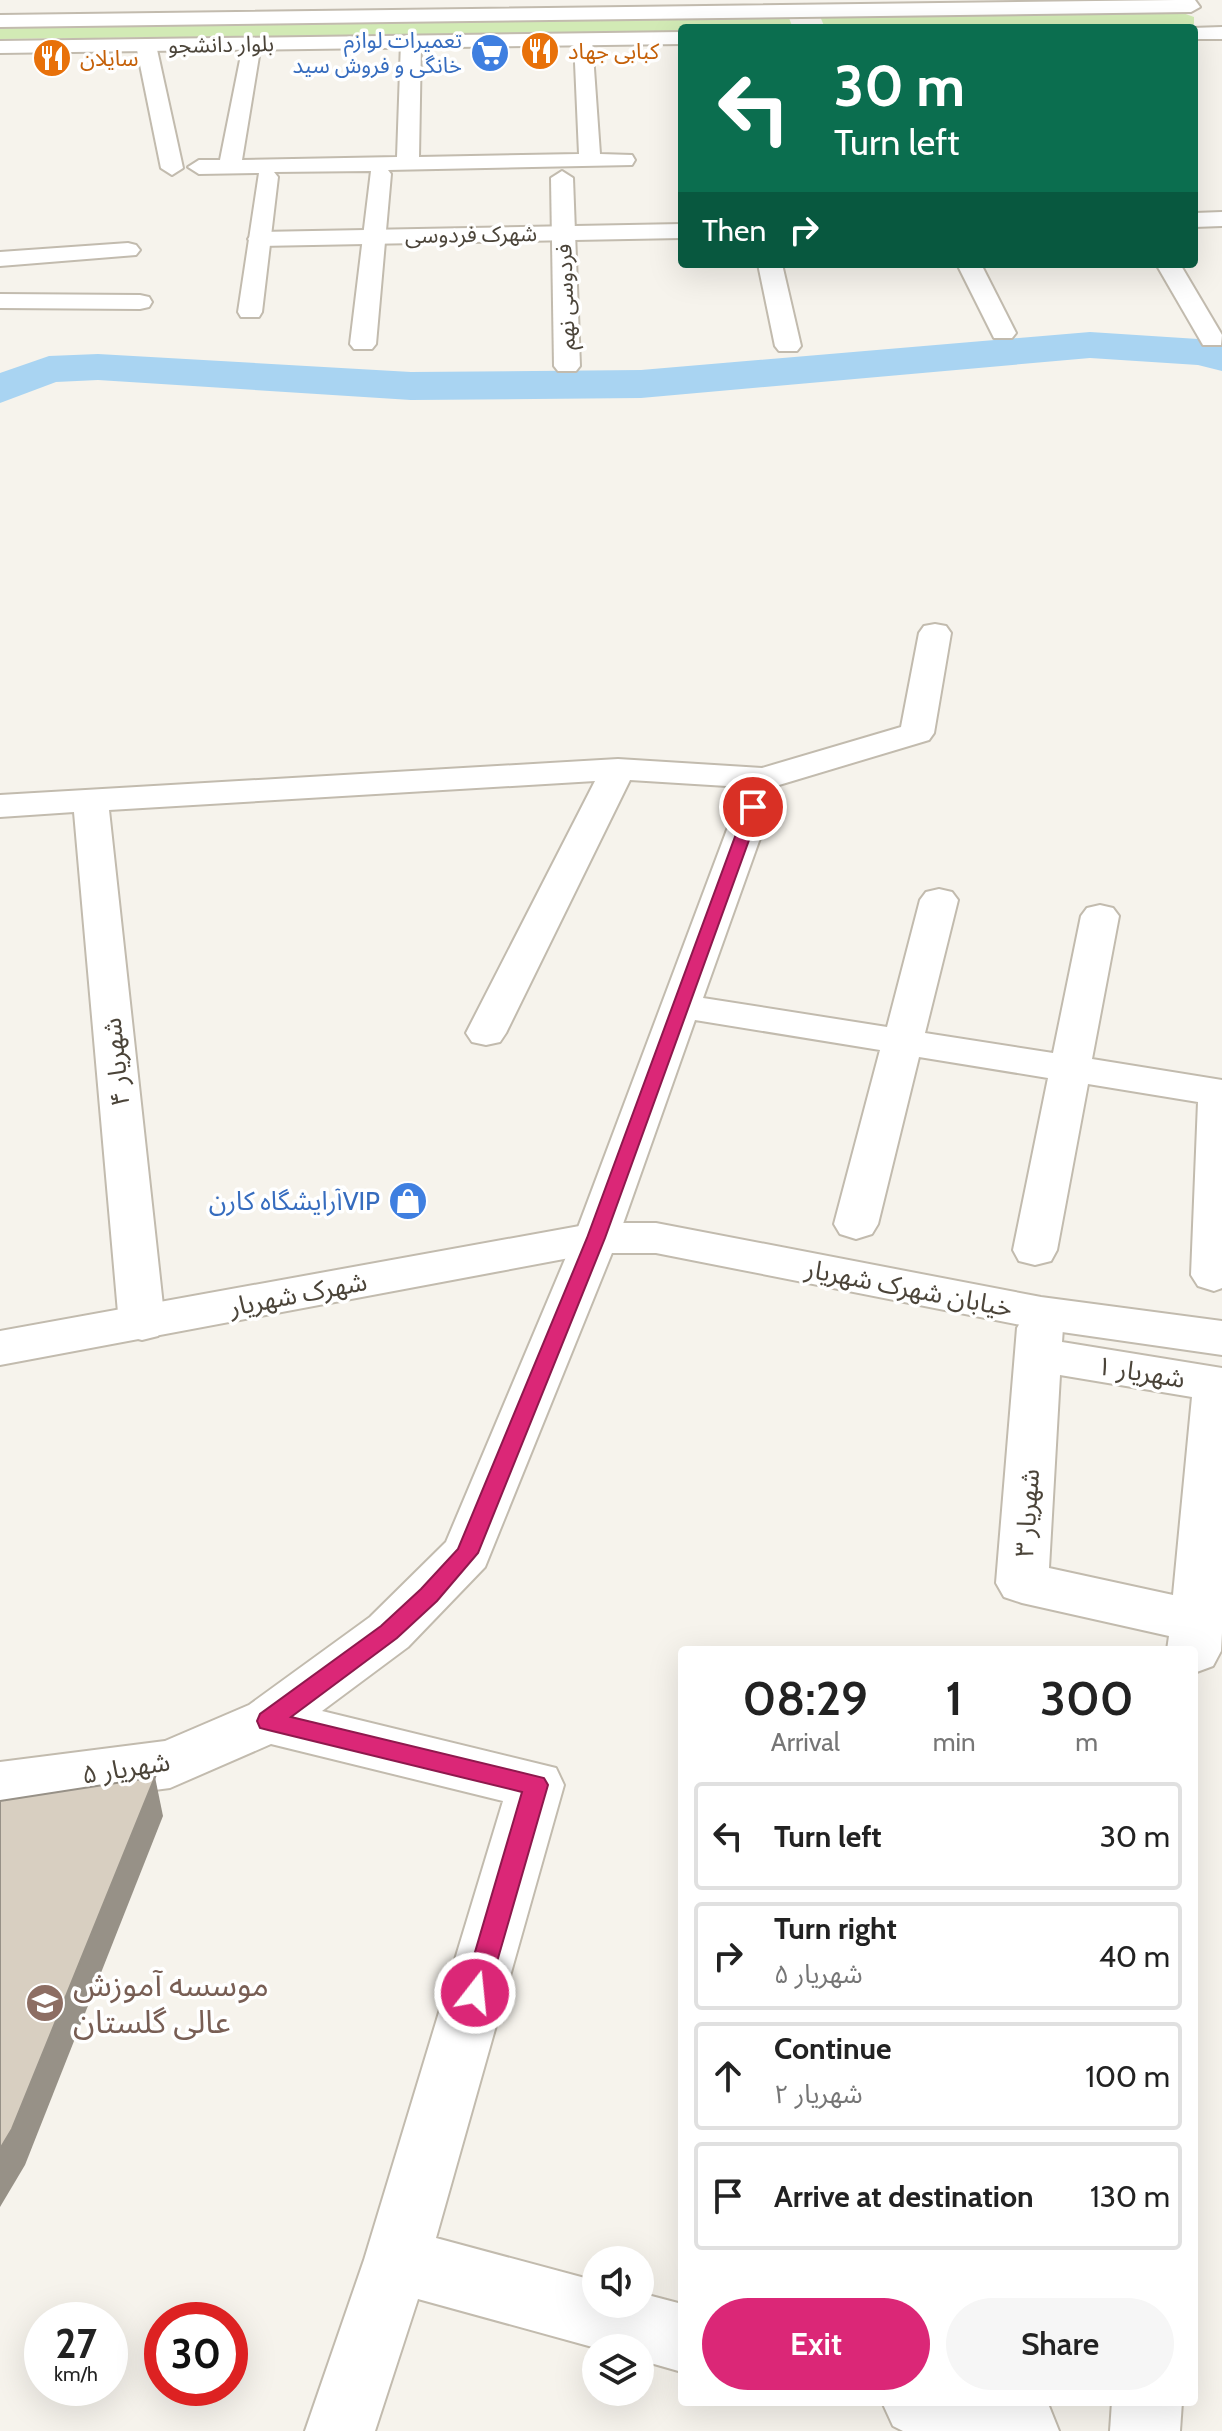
<!DOCTYPE html>
<html lang="en">
<head>
<meta charset="utf-8">
<style>
  :root { --surface:#fff; --page:#f6f6f6; --text:#222; --muted:#767676; --line:#e0e0e0; --accent:#db2777 }
  body { margin:0; font-family:Cabin,"Noto Sans Arabic",sans-serif; background:var(--page); color:var(--text); height:100vh; display:flex; flex-direction:column; font-size:30px; white-space:nowrap }
  * { box-sizing:border-box; margin:0 }
  p { font-size:26px; color:var(--muted) }
  .icon { flex:none; width:44px; height:44px; fill:none; stroke:currentColor; stroke-width:2; stroke-linecap:round; stroke-linejoin:round }
  .map { position:relative; flex:1; overflow:hidden }
  .sheet { position:absolute; left:678px; top:1646px; width:520px; height:760px; display:flex; flex-direction:column; background:var(--surface); border-radius:8px; box-shadow:0 8px 32px #0002 }
  .sheet>* { flex:none }
  .guide { position:absolute; left:678px; top:24px; width:520px; height:244px; border-radius:8px; box-shadow:0 8px 32px #0002; background:#0b6e4f; color:#fff; overflow:hidden }
  .controls { position:absolute; left:582px; top:2246px; display:grid; gap:16px }
  .controls a { display:grid; place-items:center; width:72px; height:72px; border-radius:50%; background:var(--surface); box-shadow:0 8px 32px #0002; font-size:40px }
  .speed { position:absolute; left:24px; top:2302px; display:flex; gap:16px; font-size:40px; font-weight:700; text-align:center }
  .speed>* { display:grid; place-content:center; width:104px; height:104px; border-radius:50%; background:var(--surface); box-shadow:0 8px 32px #0002; line-height:1 }
  .speed small { font-size:20px; font-weight:400 }
  .speed .limit { border:12px solid #d22; background:#fff; color:#111 }
  .pin { position:absolute; display:grid; place-items:center; width:68px; height:68px; color:#fff; margin:-34px; border:4px solid #fff; border-radius:50%; box-shadow:0 2px 8px #0007 }
  .me { position:absolute; width:88px; margin:-44px; rotate:16deg; stroke-linejoin:round; filter:drop-shadow(0 0 6px #0008) }
  .turn { display:flex; align-items:center; gap:28px; height:168px; padding:0 24px; font-size:36px }
  .turn .icon { width:104px; height:104px; stroke-width:2.5 }
  .turn b { display:block; font-size:56px; line-height:68px }
  .then { display:flex; align-items:center; height:76px; padding:0 24px; background:#0003; gap:16px; font-size:30px }
  .eta { display:flex; justify-content:space-evenly; align-items:center; height:136px; text-align:center }
  .eta b { font-size:48px; font-weight:600; line-height:56px }
  .button { display:flex; gap:16px; margin-top:auto; padding:16px 24px }
  .button a { flex:1; height:92px; border-radius:48px; background:var(--accent); color:#fff; font-size:32px; font-weight:600; line-height:92px; text-align:center }
  .button a+a { background:var(--page); color:var(--text) }
  ul { padding:0; list-style:none }
  li { display:flex; align-items:center; gap:24px; height:108px; margin:0 16px 12px; padding:0 8px; border:4px solid var(--line); border-radius:8px }
  li div { flex:1 }
  li b { display:block; font-size:30px }
  li em { font-style:normal }
  .map>svg:first-child { display:block }
</style>
</head>
<body>
<div class="map">
<svg width="1222" height="2431" viewBox="0 0 1222 2431">
  <rect width="100%" height="100%" fill="#f6f3ec"/>
  <g fill="#d2eab5">
    <path d="M1180,12L1194,17V24L1188,27L825,28L819,14Z"/>
    <path d="M787,13L793,28H682V32L0,39V24Z"/>
  </g>
  <g fill="none" stroke-linecap="round" stroke-linejoin="round">
    <path fill="#a9d4f2" fill-rule="evenodd" d="M1090,332L1198,339L1222,345V371L1198,365L1090,358L641,398L411,400L98,380L56,382L0,403V373L49,356L98,354L411,372L641,370Z"/>
    <defs>
      <g id="minor">
        <path d="M1176,0H1195L1200,7L1191,12L0,27V15Z"/>
        <path d="M583,34L592,40L600,154L632,155L635,160L632,165L388,170L391,174L376,344L372,349H354L350,344L371,171L274,172L278,177L262,312L259,317H241L238,312L259,173L199,174L188,167L199,160H220L244,40L251,38L261,44L242,160L397,157L401,42L411,36L421,42L419,157L579,154L574,40Z"/>
        <path d="M146,39L156,45L183,168L172,175L161,168L136,45Z"/>
        <path d="M562,171L573,178L580,366L576,371H558L554,366L551,178Z"/>
        <path d="M128,243L136,245L140,250L136,255L0,266V252Z"/>
        <path d="M758,264H782L801,346L797,351H779L775,346Z"/>
        <path d="M957,264H981L1016,333L1012,338H994Z"/>
        <path d="M1156,264H1180L1222,335L1221,345H1203Z"/>
        <path d="M0,294L140,295L149,297L152,302L149,307L140,309L0,308Z"/>
        <path d="M935,624L946,626L951,633L934,733L929,740L779,785L703,998L887,1027L920,900L926,892L939,889L952,892L958,900L925,1033L1053,1053L1081,916L1087,908L1100,905L1113,908L1119,916L1092,1059L1222,1080V1288L1214,1291L1198,1286L1191,1275L1198,1102L1088,1084L1057,1250L1051,1261L1035,1265L1019,1261L1013,1250L1048,1078L919,1057L878,1224L872,1234L856,1239L840,1234L834,1224L880,1050L695,1020L618,1238L485,1567L408,1647L322,1711L556,1768L564,1785L436,2238L596,2281V2304H640V2293L682,2304V2372L640,2360V2348H596L418,2299L375,2431H305L364,2260L503,1801L271,1744L170,1788L0,1810V1762L165,1741L249,1705L370,1617L446,1542L574,1238L743,787L630,780L506,1033L500,1042L486,1045L472,1042L466,1033L595,781L109,810L165,1324L158,1336L142,1340L126,1336L119,1324L74,812L0,817V795L618,759L762,768L901,727L919,633L924,626Z"/>
        <path d="M1040,1312L1056,1316L1063,1328L1062,1342L1222,1368V1633L1221,1651L1213,1666L1194,1673V1650H1167L1169,1636L1022,1603L1004,1597L996,1583L1017,1328L1024,1316ZM1060,1375L1192,1397L1173,1595L1049,1568Z"/>
        <path d="M882,2402H1038L1049,2406L1059,2431H903L893,2426Z"/>
        <path d="M1112,2402H1182L1180,2431H1110Z"/>
      </g>
      <g id="tertiary">
        <path d="M1222,27V39H1194V28H1191Z"/>
        <path d="M682,32V44L0,53V41Z"/>
        <path d="M1222,212V226L1194,227V213Z"/>
        <path d="M682,224V238L260,246L252,244L248,239L252,234L260,232Z"/>
        <path d="M596,1223H656L1041,1297L1222,1321V1355L1041,1329L656,1253H596L0,1365V1331Z"/>
      </g>
    </defs>
    <use href="#minor" stroke="#c2bbae" stroke-width="4"/>
    <use href="#tertiary" stroke="#c2bbae" stroke-width="4"/>
    <use href="#minor" fill="#fff" fill-rule="evenodd"/>
    <use href="#tertiary" fill="#fff" fill-rule="evenodd"/>
  </g>
  <path fill="#979187" d="M155,1777L163,1816L25,2165L0,2207V2149Z"/>
  <path fill="#d8cfc1" stroke="#979187" stroke-width="2" d="M155,1777L12,2129L0,2149V1801Z"/>
  <path fill="#db2777" stroke="#8e194d" stroke-width="2" d="M753,802L761,807L605,1238L478,1553L437,1601L397,1638L291,1717L544,1778L548,1785L488,1993L484,2001L475,2005L466,2001L463,1993L522,1792L268,1730L260,1728L257,1721L260,1714L381,1626L421,1589L458,1549L587,1238L746,807Z"/>
  <defs>
    <symbol id="restaurant-disc" viewBox="-11 -11 22 22"><circle r="9.5" fill="#e8710a" stroke="#fff"/><path d="M-5-6h1v4h1v-4h1v4h1v-4h1v5L-1.5 .5V6h-2V.5L-5-1ZM5-6V6H3V1.5H1.5Q1.5-4 5-6Z" fill="#fff"/></symbol>
    <symbol id="supermarket-disc" viewBox="-11 -11 22 22"><circle r="9.5" fill="#3f7fe0" stroke="#fff"/><path d="M-6-5.5h2.5l.6 2H6L4.5 2H-2.5L-4.4-4H-6ZM-1.5 3.2a1.3 1.3 0 1 0 .1 0ZM3 3.2a1.3 1.3 0 1 0 .1 0Z" fill="#fff"/></symbol>
    <symbol id="shop-disc" viewBox="-11 -11 22 22"><circle r="9.5" fill="#3f7fe0" stroke="#fff"/><path d="M-5-2.5h2.3a2.7 3.5 0 0 1 5.4 0H5L5.5 6h-11ZM-1.5-2.5h3a1.5 2.3 0 0 0-3 0Z" fill="#fff"/></symbol>
    <symbol id="university-disc" viewBox="-11 -11 22 22"><circle r="9.5" fill="#8d6e63" stroke="#fff"/><path d="M0-5L7-2L0 1L-7-2ZM-4 1L0 2.5L4 1V4Q0 6-4 4Z" fill="#fff"/></symbol>
  </defs>
  <g fill-rule="evenodd">
    <use href="#restaurant-disc" x="518" y="29" width="44" height="44"/>
    <use href="#supermarket-disc" x="468" y="31" width="44" height="44"/>
    <use href="#restaurant-disc" x="30" y="36" width="44" height="44"/>
    <use href="#shop-disc" x="386" y="1179" width="44" height="44"/>
    <use href="#university-disc" x="23" y="1981" width="44" height="44"/>
  </g>
  <g text-anchor="middle" stroke-width="7" stroke-linejoin="round" paint-order="stroke">
    <g font-size="22" fill="#366cbe" stroke="#fff" text-anchor="end">
      <text x="462" y="48">تعمیرات لوازم<tspan x="462" dy="25">خانگی و فروش سید</tspan></text>
    </g>
    <g font-size="22" fill="#4b4439" stroke="#fff">
      <text transform="translate(221 44) rotate(-1)" y="8">بلوار دانشجو</text>
      <text transform="translate(471 234) rotate(-1)" y="8">شهرک فردوسی</text>
      <text transform="translate(565 297) rotate(-92)" y="8">فردوسی نهم</text>
    </g>
    <g font-size="22" fill="#c56008" stroke="#fff" text-anchor="start">
      <text x="568" y="59">کبابی جهاد</text>
      <text x="80" y="66">سایلان</text>
    </g>
    <g font-size="26" fill="#4b4439" stroke="#fff">
      <text transform="translate(116 1062) rotate(-96)" y="9">شهریار ۴</text>
      <text transform="translate(909 1288) rotate(11)" y="9">خیابان شهرک شهریار</text>
      <text transform="translate(298 1294) rotate(-11)" y="9">شهرک شهریار</text>
      <text transform="translate(1141 1372) rotate(9)" y="9">۱ شهریار</text>
      <text transform="translate(1027 1513) rotate(-86)" y="9">۳ شهریار</text>
      <text transform="translate(126 1768) rotate(-9)" y="9">۵ شهریار</text>
    </g>
    <g font-size="26" fill="#366cbe" stroke="#fff" text-anchor="end">
      <text x="380" y="1210">آرایشگاه کارنVIP</text>
    </g>
    <g font-size="32" fill="#785e54" stroke="#fff" text-anchor="start">
      <text x="73" y="1996">موسسه آموزش<tspan x="73" dy="37">عالی گلستان</tspan></text>
    </g>
  </g>
</svg>
<div class="controls">
<a><svg class="icon" aria-label="sound" viewBox="0 0 24 24"><path d="M4 9h4l5-4v14l-5-4H4zM17 9q2 3 0 6"/></svg></a>
<a><svg class="icon" aria-label="layers" viewBox="0 0 24 24"><path d="M12 4l9 5-9 5-9-5zM3 14l9 5 9-5"/></svg></a>
</div>
<div class="speed"><div>27<small>km/h</small></div><div class="limit">30</div></div>
<div class="pin" style="left:753px;top:807px;background:#d93025"><svg class="icon" aria-label="arrive" viewBox="0 0 24 24"><path d="M6 21V4h12l-3 4 3 4H6"/></svg></div>
<svg class="me" style="left:475px;top:1993px" viewBox="-20 -20 40 40"><circle r="17" fill="#db2777" stroke="#fff" stroke-width="3"/><path d="M0-11L8 9 0 5-8 9z" fill="#fff"/></svg>
<div class="guide">
<div class="turn"><svg class="icon" aria-label="left" viewBox="0 0 24 24"><path d="M17 20v-9H6M10 6l-5 5 5 5"/></svg><div><b>30 m</b>Turn left</div></div>
<div class="then">Then<svg class="icon" aria-label="right" viewBox="0 0 24 24"><path d="M7 20v-9h11M14 6l5 5-5 5"/></svg></div>
</div>
<section class="sheet">
<div class="eta">
<div><b>08:29</b><p>Arrival</p></div>
<div><b>1</b><p>min</p></div>
<div><b>300</b><p>m</p></div>
</div>
<ul>
<li><svg class="icon" aria-label="left" viewBox="0 0 24 24"><path d="M17 20v-9H6M10 6l-5 5 5 5"/></svg><div><b>Turn left</b></div><em>30 m</em></li>
<li><svg class="icon" aria-label="right" viewBox="0 0 24 24"><path d="M7 20v-9h11M14 6l5 5-5 5"/></svg><div><b>Turn right</b><p>۵ شهریار</p></div><em>40 m</em></li>
<li><svg class="icon" aria-label="ahead" viewBox="0 0 24 24"><path d="M12 20V5M6 11l6-6 6 6"/></svg><div><b>Continue</b><p>۲ شهریار</p></div><em>100 m</em></li>
<li><svg class="icon" aria-label="arrive" viewBox="0 0 24 24"><path d="M6 21V4h12l-3 4 3 4H6"/></svg><div><b>Arrive at destination</b></div><em>130 m</em></li>
</ul>
<div class="button"><a>Exit</a><a>Share</a></div>
</section>
</div>
</body>
</html>
